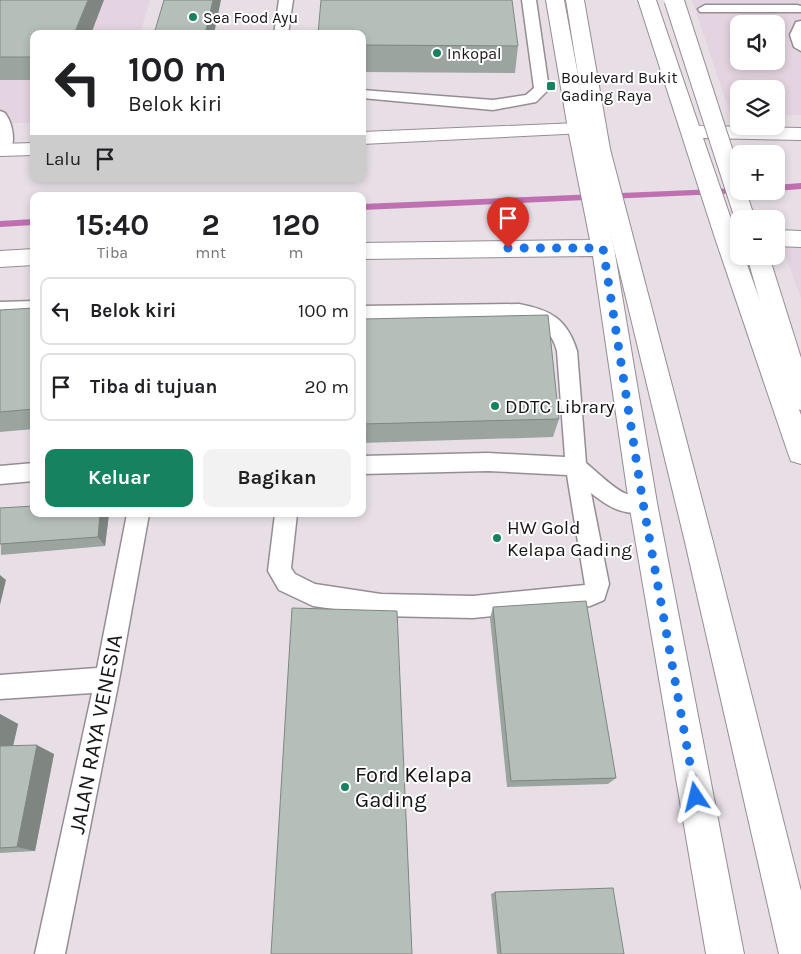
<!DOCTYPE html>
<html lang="id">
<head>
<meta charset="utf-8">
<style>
  :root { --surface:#fff; --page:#f2f2f2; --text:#202124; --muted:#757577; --line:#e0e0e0; --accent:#17825f }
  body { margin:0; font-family:Karla,sans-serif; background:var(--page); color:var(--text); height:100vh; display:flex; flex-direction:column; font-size:19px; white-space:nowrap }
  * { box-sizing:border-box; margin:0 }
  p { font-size:16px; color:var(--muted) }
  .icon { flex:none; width:28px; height:28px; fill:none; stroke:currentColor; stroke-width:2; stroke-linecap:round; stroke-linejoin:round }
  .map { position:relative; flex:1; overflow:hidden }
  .drawer { position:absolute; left:30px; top:192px; width:336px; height:325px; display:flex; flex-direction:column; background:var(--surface); border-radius:10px; box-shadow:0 2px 8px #0003 }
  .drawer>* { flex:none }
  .guide { position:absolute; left:30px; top:30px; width:336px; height:152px; border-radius:10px; box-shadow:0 2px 8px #0003; background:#fff; color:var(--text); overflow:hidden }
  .tools { position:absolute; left:730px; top:15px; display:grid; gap:10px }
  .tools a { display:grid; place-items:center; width:55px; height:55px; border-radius:10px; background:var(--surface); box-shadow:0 2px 8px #0003; font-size:25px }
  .pin { position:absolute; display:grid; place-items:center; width:42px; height:42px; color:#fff; margin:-51px -21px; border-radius:50% 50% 50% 0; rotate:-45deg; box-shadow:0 0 5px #0007 }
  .pin .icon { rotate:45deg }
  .me { position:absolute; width:55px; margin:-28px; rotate:350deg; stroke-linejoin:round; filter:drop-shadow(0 0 4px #0008) }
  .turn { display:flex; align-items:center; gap:18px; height:105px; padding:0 15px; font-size:22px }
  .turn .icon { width:65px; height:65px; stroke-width:2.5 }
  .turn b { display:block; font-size:35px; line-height:42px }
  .then { display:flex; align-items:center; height:48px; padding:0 15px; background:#0003; gap:10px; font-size:19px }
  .eta { display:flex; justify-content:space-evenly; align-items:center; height:85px; text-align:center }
  .eta b { font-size:30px; font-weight:700; line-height:35px }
  .action { display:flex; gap:10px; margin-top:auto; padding:10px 15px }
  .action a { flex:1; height:58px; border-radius:10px; background:var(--accent); color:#fff; font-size:20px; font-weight:700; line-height:58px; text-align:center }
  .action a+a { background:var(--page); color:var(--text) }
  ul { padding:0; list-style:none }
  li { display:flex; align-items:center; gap:15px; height:68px; margin:0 10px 8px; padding:0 5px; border:2px solid var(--line); border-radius:10px }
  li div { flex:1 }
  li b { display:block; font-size:19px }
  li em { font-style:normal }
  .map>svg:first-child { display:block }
</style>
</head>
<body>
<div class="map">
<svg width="801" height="954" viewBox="0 0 801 954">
  <rect width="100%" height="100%" fill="#e8dfe6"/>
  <g fill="#e4d4e1" fill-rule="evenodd">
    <path d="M0,0H150L140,34H34V123H0Z"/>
    <path d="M692,0H801V115H776V89H739V114H730ZM739,24H776V61H739Z"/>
    <path d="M779,240H801V298Z"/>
  </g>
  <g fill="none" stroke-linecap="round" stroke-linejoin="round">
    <g fill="#be70b0" fill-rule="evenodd">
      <path d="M801,183V189L776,191V185Z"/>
      <path d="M739,188V191H744L742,193L362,210V204Z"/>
      <path d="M34,219V225L0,227V221Z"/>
    </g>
    <defs>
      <g id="lane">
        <path d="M279,0H293L288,34H274Z"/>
        <path d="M522,0H536L549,89L536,102L493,110L362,98V90L493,100L526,95L534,88Z"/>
        <path d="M705,5H797L801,6V12H700L698,9Z"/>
        <path d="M801,21V51L794,47L790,35L796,22Z"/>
        <path d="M0,111L5,113C13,124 16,142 9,154H0Z"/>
        <path d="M34,301V315L0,316V302Z"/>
        <path d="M519,304C551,310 567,319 577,351L586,463C596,471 616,491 627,494C635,496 642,493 651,496L654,503L651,510C626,518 610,508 591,493L609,584L604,600L590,606L473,618L381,616L313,606L279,590L268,571L275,514H297L291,568L295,574L315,584L381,594L473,596L585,585L567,475L488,471L362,474V456L488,453L565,457L557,351C552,331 539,322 519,318L362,320V306Z"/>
        <path d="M34,463V481L0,484V466Z"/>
        <path d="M127,514H149L119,680L65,954H35L92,693L0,699V675L97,668Z"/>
      </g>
      <g id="street">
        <path d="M578,123L585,125L588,129L585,133L362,144V132Z"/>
        <path d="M34,143V155L0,156V144Z"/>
        <path d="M776,230L801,231V247L776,246Z"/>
      </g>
      <g id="secondary">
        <path d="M546,0H564L588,129L614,248L657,503L744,954H706L629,503L593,256L362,259V243L590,240L568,129Z"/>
        <path d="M638,0H656L699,126L801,128V140L703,138L739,242V256H744L801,415V464L791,461L788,453L715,238Z"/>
        <path d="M34,249V265L0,267V251Z"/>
      </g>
      <g id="highway">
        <path d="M566,0H584L610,149L713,542L801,891V954H779L685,542L590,149Z"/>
        <path d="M747,256H769L801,358V410L792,407L788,400Z"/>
      </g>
    </defs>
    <use href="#lane" stroke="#968d94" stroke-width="3"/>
    <use href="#street" stroke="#968d94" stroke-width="2"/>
    <use href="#secondary" stroke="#968d94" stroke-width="2"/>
    <use href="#highway" stroke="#968d94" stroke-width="2"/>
    <use href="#lane" fill="#fff" fill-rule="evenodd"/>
    <use href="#street" fill="#fff" fill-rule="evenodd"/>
    <use href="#secondary" fill="#fff" fill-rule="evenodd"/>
    <use href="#highway" fill="#fff" fill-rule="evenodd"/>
    <defs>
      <path id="highway-bridge" d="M674,0L745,219"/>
    </defs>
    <use href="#highway-bridge" stroke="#968d94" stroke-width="21" stroke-linecap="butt"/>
    <use href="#highway-bridge" stroke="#fff" stroke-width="19"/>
  </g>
  <g fill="#9ca4a0">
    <path d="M0,0L34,34V80H0Z"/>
    <path d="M362,34L518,46L515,73L362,72Z"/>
    <path d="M34,308V429L0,432V310Z"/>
    <path d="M362,319L559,419L553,437L362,443Z"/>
    <path d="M0,508L109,514L105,546L1,555Z"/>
    <path d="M493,607L616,778L608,784L507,787L490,618Z"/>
    <path d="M0,714L18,724L13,746L54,754L35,851L0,853Z"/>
    <path d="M495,892L624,954H497L491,894Z"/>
  </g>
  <g fill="#7f8682">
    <path d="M88,0H104L91,34H74Z"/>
    <path d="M213,0H221L214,34H205Z"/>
    <path d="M100,514H109L105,546L98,537Z"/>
    <path d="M0,575L6,580L0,605Z"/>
    <path d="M0,714L18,724L11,755L0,749Z"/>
    <path d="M37,745L54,754L35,851L17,847Z"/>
  </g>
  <g fill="#b5bfba" stroke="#7f8682">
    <path d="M0,0H88L74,34H34V57H0Z"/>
    <path d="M164,0H213L205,34H154Z"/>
    <path d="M321,0H512L518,46L362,45V34H318Z"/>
    <path d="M34,308V409L0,412V310Z"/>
    <path d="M548,315L559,419L362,424V319Z"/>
    <path d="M34,506V514H100L98,537L0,544V508Z"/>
    <path d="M586,601L616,778L511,781L493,607Z"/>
    <path d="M292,608L397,611L412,954H271Z"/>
    <path d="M37,745L17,847L0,848V746Z"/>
    <path d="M613,888L624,954H501L495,892Z"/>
  </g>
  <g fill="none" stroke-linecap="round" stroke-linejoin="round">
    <path stroke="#1a73e8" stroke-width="9" stroke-dasharray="0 16.2" d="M508,248H603L643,503L696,797"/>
  </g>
  <g fill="#17825f" stroke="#fff" stroke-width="2">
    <circle cx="193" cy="17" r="5"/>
    <circle cx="437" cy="53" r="5"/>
    <rect x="546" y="81" width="10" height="10" rx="2.5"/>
    <circle cx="495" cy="406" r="5"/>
    <circle cx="497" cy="538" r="5"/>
    <circle cx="345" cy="787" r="5"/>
  </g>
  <g text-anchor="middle" stroke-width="4" stroke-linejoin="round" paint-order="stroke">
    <g font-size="16" fill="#161315" stroke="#fff" text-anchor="start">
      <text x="203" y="23">Sea Food Ayu</text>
      <text x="447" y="59">Inkopal</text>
      <text x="561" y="83">Boulevard Bukit<tspan x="561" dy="18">Gading Raya</tspan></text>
    </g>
    <g font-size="19" fill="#161315" stroke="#fff" text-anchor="start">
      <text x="505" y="413">DDTC Library</text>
      <text x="507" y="534">HW Gold<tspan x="507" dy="22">Kelapa Gading</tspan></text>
    </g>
    <g font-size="22" fill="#161315" stroke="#fff">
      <text transform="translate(95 734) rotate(-79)" y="8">JALAN RAYA VENESIA</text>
    </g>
    <g font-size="22" fill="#161315" stroke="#fff" text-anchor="start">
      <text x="355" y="782">Ford Kelapa<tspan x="355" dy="25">Gading</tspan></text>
    </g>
  </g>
</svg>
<div class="tools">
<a><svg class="icon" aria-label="sound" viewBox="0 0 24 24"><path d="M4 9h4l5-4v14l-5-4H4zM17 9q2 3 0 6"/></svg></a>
<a><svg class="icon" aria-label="layers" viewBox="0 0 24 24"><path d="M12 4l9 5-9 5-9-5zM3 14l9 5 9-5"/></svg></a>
<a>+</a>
<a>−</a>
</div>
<div class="pin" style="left:508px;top:248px;background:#d93025"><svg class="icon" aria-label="arrive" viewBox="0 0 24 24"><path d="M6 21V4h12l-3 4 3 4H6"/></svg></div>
<svg class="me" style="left:696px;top:797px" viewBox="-20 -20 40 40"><path d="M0-17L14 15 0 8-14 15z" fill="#1a73e8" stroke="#fff" stroke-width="4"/></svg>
<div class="guide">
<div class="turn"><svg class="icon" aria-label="left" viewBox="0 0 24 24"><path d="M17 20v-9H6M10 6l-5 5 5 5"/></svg><div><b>100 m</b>Belok kiri</div></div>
<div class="then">Lalu<svg class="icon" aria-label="arrive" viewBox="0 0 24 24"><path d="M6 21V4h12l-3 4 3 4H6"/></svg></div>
</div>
<section class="drawer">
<div class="eta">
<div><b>15:40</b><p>Tiba</p></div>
<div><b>2</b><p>mnt</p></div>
<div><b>120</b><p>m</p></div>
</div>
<ul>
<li><svg class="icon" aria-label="left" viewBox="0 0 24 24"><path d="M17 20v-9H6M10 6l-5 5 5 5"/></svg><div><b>Belok kiri</b></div><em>100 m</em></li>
<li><svg class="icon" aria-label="arrive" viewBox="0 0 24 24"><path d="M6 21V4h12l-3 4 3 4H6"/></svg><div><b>Tiba di tujuan</b></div><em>20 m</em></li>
</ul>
<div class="action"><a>Keluar</a><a>Bagikan</a></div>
</section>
</div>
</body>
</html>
